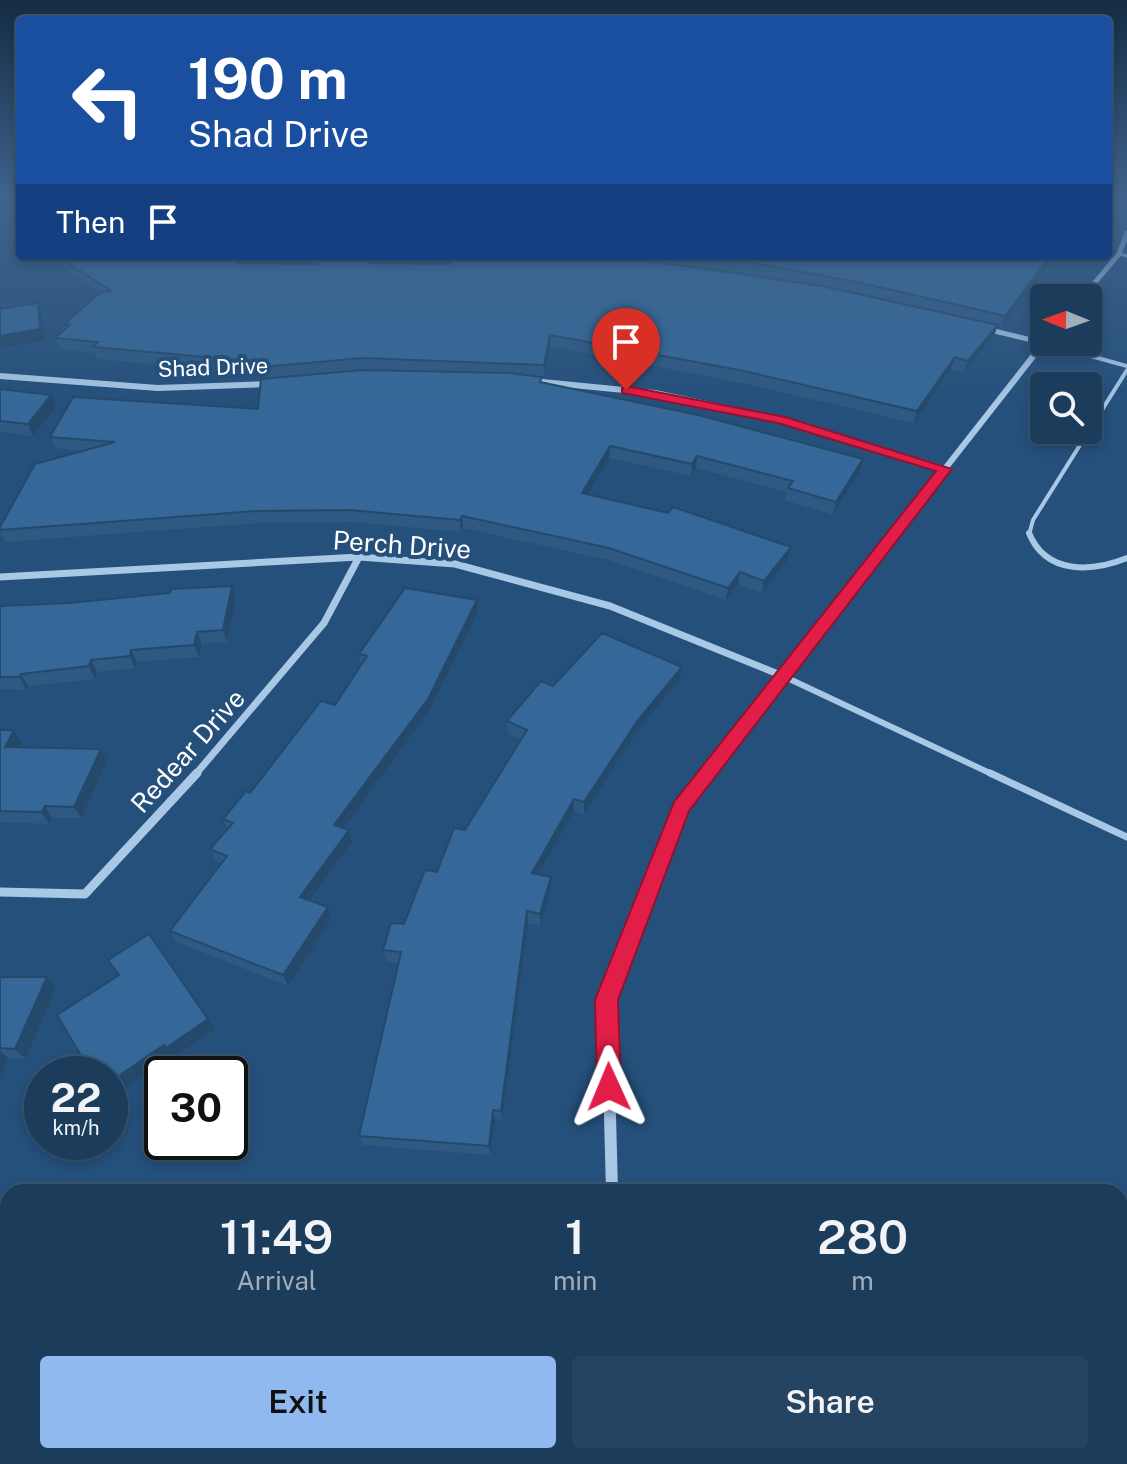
<!DOCTYPE html>
<html lang="en">
<head>
<meta charset="utf-8">
<style>
  :root { --surface:#1c3c5c; --page:#254362; --text:#f1f3f6; --muted:#a0adbb; --line:#3a5672; --accent:#90b9f0 }
  body { margin:0; font-family:"Public Sans",sans-serif; background:var(--page); color:var(--text); height:100vh; display:flex; flex-direction:column; font-size:30px; white-space:nowrap }
  * { box-sizing:border-box; margin:0 }
  p { font-size:26px; color:var(--muted) }
  .icon { flex:none; width:44px; height:44px; fill:none; stroke:currentColor; stroke-width:2; stroke-linecap:round; stroke-linejoin:round }
  .map { position:relative; flex:1; overflow:hidden }
  .sheet { position:absolute; left:0px; top:1184px; width:1128px; height:280px; display:flex; flex-direction:column; background:var(--surface); border-radius:24px 24px 0 0; box-shadow:0 4px 12px #0003,0 0 0 2px var(--line) }
  .sheet>* { flex:none }
  .guide { position:absolute; left:16px; top:16px; width:1096px; height:244px; border-radius:8px; box-shadow:0 4px 12px #0003,0 0 0 2px var(--line); background:#1a4fa0; color:#fff; overflow:hidden }
  .needle { width:52px; rotate:271deg }
  .controls { position:absolute; left:1030px; top:284px; display:grid; gap:16px }
  .controls a { display:grid; place-items:center; width:72px; height:72px; border-radius:8px; background:var(--surface); box-shadow:0 4px 12px #0003,0 0 0 2px var(--line); font-size:40px }
  .speed { position:absolute; left:24px; top:1056px; display:flex; gap:16px; font-size:40px; font-weight:700; text-align:center }
  .speed>* { display:grid; place-content:center; width:104px; height:104px; border-radius:50%; background:var(--surface); box-shadow:0 4px 12px #0003,0 0 0 2px var(--line); line-height:1 }
  .speed small { font-size:20px; font-weight:400 }
  .speed .limit { border:4px solid #111; border-radius:12px; background:#fff; color:#111 }
  .pin { position:absolute; display:grid; place-items:center; width:68px; height:68px; color:#fff; margin:-82px -34px; border-radius:50% 50% 50% 0; rotate:-45deg; box-shadow:0 0 8px #0007 }
  .pin .icon { rotate:45deg }
  .me { position:absolute; width:88px; margin:-44px; rotate:359deg; stroke-linejoin:round; filter:drop-shadow(0 0 6px #0008) }
  .turn { display:flex; align-items:center; gap:28px; height:168px; padding:0 40px; font-size:36px }
  .turn .icon { width:104px; height:104px; stroke-width:2.5 }
  .turn b { display:block; font-size:56px; line-height:68px }
  .then { display:flex; align-items:center; height:76px; padding:0 40px; background:#0003; gap:16px; font-size:30px }
  .eta { display:flex; justify-content:space-evenly; align-items:center; height:136px; text-align:center }
  .eta b { font-size:48px; font-weight:600; line-height:56px }
  .primary-button { display:flex; gap:16px; margin-top:auto; padding:16px 40px }
  .primary-button a { flex:1; height:92px; border-radius:8px; background:var(--accent); color:#111; font-size:32px; font-weight:600; line-height:92px; text-align:center }
  .primary-button a+a { background:var(--page); color:var(--text) }
  .map>svg:first-child { display:block }
</style>
</head>
<body>
<div class="map">
<svg width="1127" height="1464" viewBox="0 0 1127 1464">
  <rect width="100%" height="100%" fill="#25507b"/>
  <g fill="none" stroke-linecap="round" stroke-linejoin="round">
    <g stroke="#a8c8e5" stroke-width="3">
      <path d="M1119,254L1127,256"/>
      <path d="M1044,343L1058,347"/>
    </g>
    <g stroke="#a8c8e5" stroke-width="4">
      <path d="M1051,345L1127,366"/>
      <path d="M1029,535L1033,520L1127,370"/>
    </g>
    <g stroke="#a8c8e5" stroke-width="6">
      <path d="M1029,533C1046,575 1092,572 1127,558"/>
      <path d="M783,676L994,775"/>
    </g>
    <path stroke="#a8c8e5" stroke-width="7" d="M990,773L1127,837"/>
    <g stroke="#a8c8e5" stroke-width="5">
      <path d="M387,256L459,257"/>
      <path d="M1082,298L1119,254L1127,233"/>
      <path d="M986,329L1044,343"/>
      <path d="M1040,347L1044,342"/>
    </g>
    <g stroke="#a8c8e5" stroke-width="6">
      <path d="M0,376L158,388L271,384"/>
      <path d="M532,381L655,393L781,420L945,469"/>
      <path d="M893,535L1042,345"/>
    </g>
    <g stroke="#a8c8e5" stroke-width="7">
      <path d="M0,577L359,557L455,564L610,606L783,676"/>
      <path d="M195,775L324,623L359,557"/>
      <path d="M706,775L894,533"/>
    </g>
    <g stroke="#a8c8e5" stroke-width="9">
      <path d="M0,892L85,894L197,773"/>
      <path d="M609,1079L607,1000L680,808L708,773"/>
    </g>
    <path stroke="#a8c8e5" stroke-width="12" d="M609,1077L612,1192"/>
    <g fill="#a8c8e5" fill-rule="evenodd">
      <rect x="0" y="1223" width="8" height="20"/>
      <rect x="1120" y="1247" width="7" height="20"/>
    </g>
  </g>
  <g fill="#2e5983" fill-rule="evenodd">
    <path d="M54,256H100L167,261L318,264L321,256H376L374,263L451,264L643,261L612,258L566,256H1055L1001,327L997,326L994,336L964,372L951,369L914,423L743,383L550,346L544,376H535L542,383L863,459L860,471L833,515L785,500L787,492L696,468L691,476L609,458L588,494L791,547L788,559L762,593L738,584L726,600L608,560L463,528L461,532L352,522L260,523L5,542L0,532V527L83,451L56,448L50,437L258,409L265,378L263,373L97,359L95,353L60,349L55,338L64,330L62,326L101,293L57,264ZM681,265L747,273L801,283ZM844,291L860,293L920,308Z"/>
    <path d="M0,389L56,407L33,436L0,432Z"/>
    <path d="M232,586L236,598L227,642L202,644L199,657L137,662L135,668L97,672L95,679L28,686L26,690L0,689V606L69,603Z"/>
    <path d="M477,600L478,612L429,711L344,828L352,842L310,901L331,919L288,986L177,942L170,931L222,863L216,861L210,849L227,829L223,819L335,705L361,665L359,654Z"/>
    <path d="M680,679L637,732L584,814L574,811L538,874L551,877V888L540,925L528,923L502,1120L495,1119L490,1155L363,1145L359,1136L399,963L386,961L383,950L404,924L465,830L521,739L508,734L507,721L553,686Z"/>
    <path d="M0,730L22,743L19,747L107,761L81,818H52L49,824L0,822Z"/>
    <path d="M0,977H47L56,988L25,1059L8,1058L1,1076Z"/>
    <path d="M697,1456H802L803,1464H698Z"/>
    <path d="M845,1456H966L967,1464H846Z"/>
  </g>
  <g fill="#25496a">
    <path d="M244,256H258L240,274L237,263Z"/>
    <path d="M371,256H376L371,274L369,263Z"/>
    <path d="M1050,256H1055L1001,327L1005,316Z"/>
    <path d="M38,303L42,314L45,340L0,348V336Z"/>
    <path d="M998,325L994,336L964,372L968,361Z"/>
    <path d="M550,335V346L544,376V365Z"/>
    <path d="M955,357L951,369L914,423L917,411Z"/>
    <path d="M51,395L56,407L33,436L28,424Z"/>
    <path d="M610,446L609,458L582,505V493Z"/>
    <path d="M697,456L696,468L691,476L692,464Z"/>
    <path d="M863,459L860,471L833,515L836,502Z"/>
    <path d="M462,516L463,528L461,532L460,520Z"/>
    <path d="M791,547L788,559L762,593L764,581Z"/>
    <path d="M740,572L738,584L726,600L728,588Z"/>
    <path d="M232,586L236,598L227,642L223,630Z"/>
    <path d="M477,600L478,612L429,711L338,836L334,825Z"/>
    <path d="M197,632L202,644L199,657L194,645Z"/>
    <path d="M131,650L137,662L135,668L130,656Z"/>
    <path d="M91,660L97,672L95,679L89,666Z"/>
    <path d="M682,667L680,679L637,732L584,814V802L638,720Z"/>
    <path d="M21,674L28,686L26,690L19,677Z"/>
    <path d="M14,730L22,743L13,759L5,747Z"/>
    <path d="M101,749L107,761L81,818L74,807Z"/>
    <path d="M574,799V811L532,885V873Z"/>
    <path d="M45,806L52,818L49,824L42,812Z"/>
    <path d="M349,830L352,842L304,908L300,897Z"/>
    <path d="M551,877V888L540,925V914Z"/>
    <path d="M328,907L331,919L288,986L283,975Z"/>
    <path d="M527,911L528,923L502,1120L501,1111Z"/>
    <path d="M47,977L56,988L25,1059L15,1049Z"/>
    <path d="M208,1019L215,1029L173,1058L171,1055L110,1098V1082L164,1045Z"/>
    <path d="M0,1050L8,1058L1,1076H0Z"/>
    <path d="M493,1110L495,1119L490,1155L489,1146Z"/>
    <path d="M212,1456H222L220,1464H210Z"/>
  </g>
  <g fill="#356898" stroke="#25496a" stroke-width="2">
    <path d="M57,256H90L167,261L174,256H244L237,263L318,264L321,256H371L369,263L451,264L452,256H537L657,262L822,286L998,325L968,361L955,357L917,411L744,371L550,335L544,365L363,358L262,367V362L93,347L98,342L55,338L71,324L62,326L101,292L111,291Z"/>
    <path d="M693,256H1050L1005,316L862,283L748,262Z"/>
    <path d="M38,303L40,329L0,336V309Z"/>
    <path d="M363,370L509,373L542,377L540,382L698,415L863,459L836,502L788,488L793,481L697,456L692,464L610,446L582,493L668,513L673,507L791,547L764,581L740,572L728,588L609,548L462,516L460,520L349,510L257,511L0,530V527L35,464L115,442L50,437L73,397L258,409L261,379Z"/>
    <path d="M0,389L51,395L28,424L0,421Z"/>
    <path d="M232,586L223,630L197,632L194,645L131,650L130,656L91,660L89,666L21,674L19,677H0V606L69,603L170,593L171,589Z"/>
    <path d="M405,588L477,600L428,699L334,825L349,830L300,897L328,907L283,975L170,931L227,856L210,849L233,823L223,819L246,791L250,793L321,701L335,705L367,656L359,654Z"/>
    <path d="M602,633L682,667L638,720L584,802L574,799L532,873L551,877L540,914L527,911L501,1111L493,1110L489,1146L359,1136L401,952L383,950L391,923L404,924L425,870L437,872L454,828L465,830L527,730L507,721L541,681L553,686Z"/>
    <path d="M0,730H14L5,747L101,749L74,807L45,806L42,812L0,811Z"/>
    <path d="M149,934L208,1019L166,1048L164,1045L110,1082V1074H92L57,1015L119,975L108,960Z"/>
    <path d="M0,977H47L15,1049L0,1048Z"/>
    <path d="M0,1424H8V1456H212L210,1464H0Z"/>
    <path d="M276,1456H334L378,1458L377,1464H274Z"/>
    <path d="M702,1456H802L803,1464H703Z"/>
    <path d="M855,1456H966L967,1464H856Z"/>
  </g>
  <linearGradient id="sky" x2="0" y2="1"><stop stop-color="#142c44"/><stop offset="0.49" stop-color="#40648d"/><stop offset="1" stop-color="#40648d" stop-opacity="0"/></linearGradient>
  <rect width="1127" height="403" fill="url(#sky)"/>
  <path fill="#e11d48" stroke="#92132f" stroke-width="2" d="M626,386L785,417L952,469L689,811L618,1000L621,1087L618,1095L609,1099L600,1095L597,1087L595,1000L674,802L936,471L778,423L622,393V388Z"/>
  <g text-anchor="middle" stroke-width="8" stroke-linejoin="round" paint-order="stroke">
    <g font-size="22" fill="#fff" stroke="#25507b">
      <text transform="translate(213 367) rotate(-2)" y="8">Shad Drive</text>
    </g>
    <g font-size="26" fill="#fff" stroke="#25507b">
      <text transform="translate(402 545) rotate(4)" y="9">Perch Drive</text>
      <text transform="translate(188 751) rotate(-48)" y="9">Redear Drive</text>
    </g>
  </g>
</svg>
<div class="controls">
<a><svg class="needle" viewBox="-14 -14 28 28"><path d="M0-13l5 13h-10z" fill="#e53935"/><path d="M0 13l5-13h-10z" fill="#a0adbb"/></svg></a>
<a><svg class="icon" aria-label="search" viewBox="0 0 24 24"><circle cx="10" cy="10" r="6"/><path d="M15 15l6 6"/></svg></a>
</div>
<div class="speed"><div>22<small>km/h</small></div><div class="limit">30</div></div>
<div class="pin" style="left:626px;top:390px;background:#d93025"><svg class="icon" aria-label="arrive" viewBox="0 0 24 24"><path d="M6 21V4h12l-3 4 3 4H6"/></svg></div>
<svg class="me" style="left:609px;top:1087px" viewBox="-20 -20 40 40"><path d="M0-17L14 15 0 8-14 15z" fill="#e11d48" stroke="#fff" stroke-width="4"/></svg>
<div class="guide">
<div class="turn"><svg class="icon" aria-label="left" viewBox="0 0 24 24"><path d="M17 20v-9H6M10 6l-5 5 5 5"/></svg><div><b>190 m</b>Shad Drive</div></div>
<div class="then">Then<svg class="icon" aria-label="arrive" viewBox="0 0 24 24"><path d="M6 21V4h12l-3 4 3 4H6"/></svg></div>
</div>
<section class="sheet">
<div class="eta">
<div><b>11:49</b><p>Arrival</p></div>
<div><b>1</b><p>min</p></div>
<div><b>280</b><p>m</p></div>
</div>
<div class="primary-button"><a>Exit</a><a>Share</a></div>
</section>
</div>
</body>
</html>
